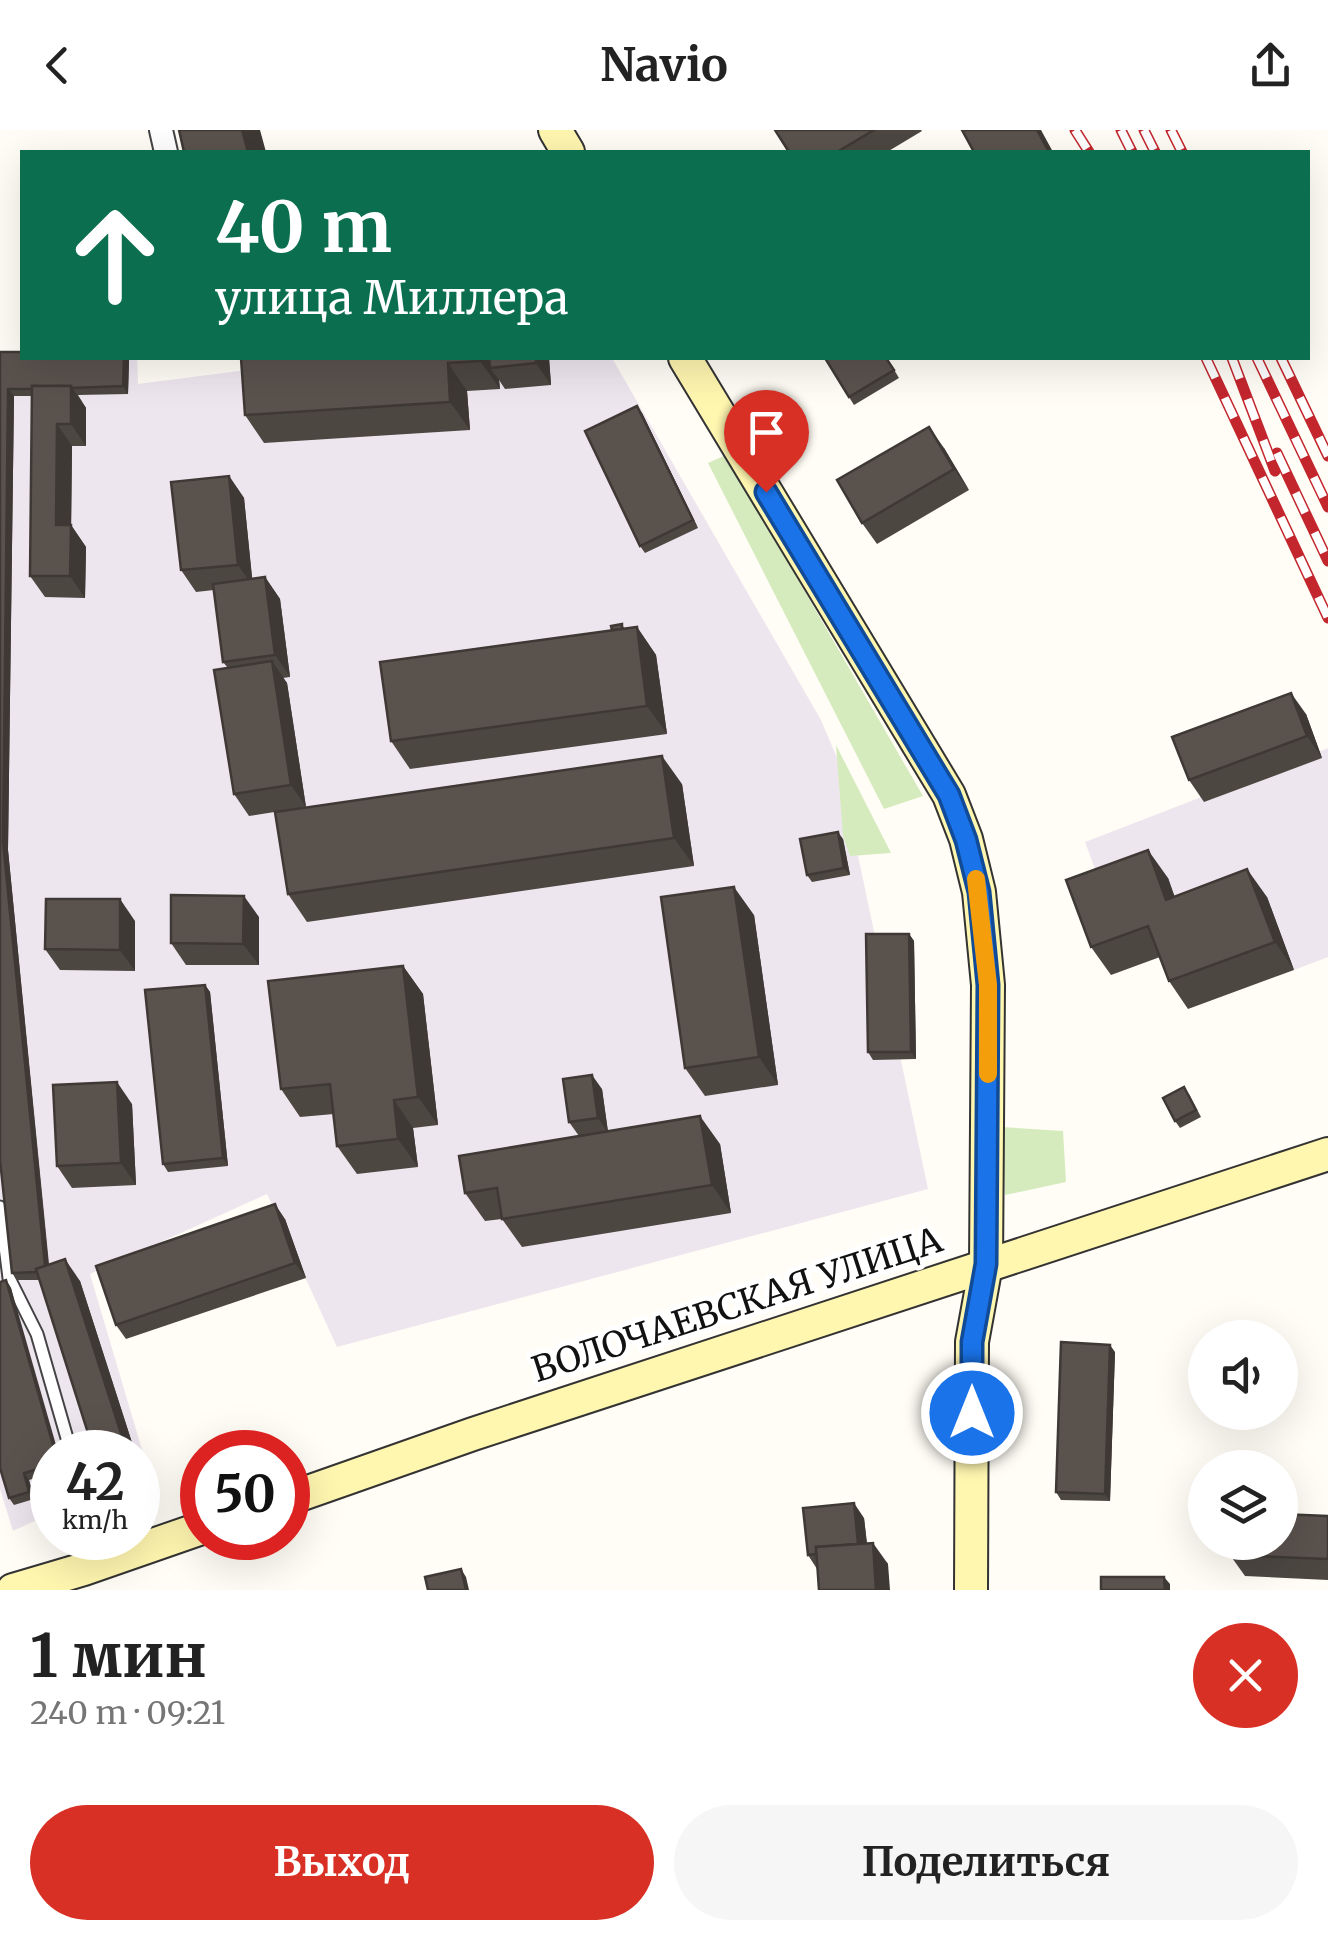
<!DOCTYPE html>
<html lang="ru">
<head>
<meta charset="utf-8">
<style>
  :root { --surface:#fff; --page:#f6f6f6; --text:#222; --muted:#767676; --accent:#d93025 }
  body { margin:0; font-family:Merriweather,serif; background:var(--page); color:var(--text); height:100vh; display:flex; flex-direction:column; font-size:38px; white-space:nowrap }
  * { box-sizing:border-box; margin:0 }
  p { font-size:32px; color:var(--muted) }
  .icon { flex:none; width:55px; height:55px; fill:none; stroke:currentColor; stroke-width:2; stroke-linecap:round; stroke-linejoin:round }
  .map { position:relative; height:1460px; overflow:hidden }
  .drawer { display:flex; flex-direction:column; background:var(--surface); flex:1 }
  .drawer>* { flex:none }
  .guide { position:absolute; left:20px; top:20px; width:1290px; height:210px; border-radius:0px; box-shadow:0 10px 40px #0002; background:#0b6e4f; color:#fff; overflow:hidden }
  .controls { position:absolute; left:1188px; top:1190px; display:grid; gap:20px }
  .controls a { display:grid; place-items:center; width:110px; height:110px; border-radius:50%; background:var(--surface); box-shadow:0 10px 40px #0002; font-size:50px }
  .speed { position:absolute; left:30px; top:1300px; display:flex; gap:20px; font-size:50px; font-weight:700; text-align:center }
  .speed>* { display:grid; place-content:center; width:130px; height:130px; border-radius:50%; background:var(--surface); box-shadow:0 10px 40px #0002; line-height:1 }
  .speed small { font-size:25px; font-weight:400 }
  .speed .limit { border:15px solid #d22; background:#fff; color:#111 }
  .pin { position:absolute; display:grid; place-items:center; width:85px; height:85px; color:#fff; margin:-102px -42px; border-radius:50% 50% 50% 0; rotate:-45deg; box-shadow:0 0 10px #0007 }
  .pin .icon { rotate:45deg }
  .me { position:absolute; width:110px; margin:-55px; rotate:0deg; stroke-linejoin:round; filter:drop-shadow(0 0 8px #0008) }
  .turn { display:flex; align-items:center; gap:35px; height:210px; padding:0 30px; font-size:45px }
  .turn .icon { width:130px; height:130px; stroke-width:2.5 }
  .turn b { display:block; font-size:70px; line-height:85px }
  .round { display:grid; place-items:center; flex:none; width:105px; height:105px; border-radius:52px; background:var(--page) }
  .headline { display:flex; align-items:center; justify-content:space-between; height:170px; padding:0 30px }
  h1 { font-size:60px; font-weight:700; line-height:75px }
  .cta { display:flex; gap:20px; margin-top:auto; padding:20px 30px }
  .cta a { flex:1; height:115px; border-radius:60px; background:var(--accent); color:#fff; font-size:40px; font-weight:700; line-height:115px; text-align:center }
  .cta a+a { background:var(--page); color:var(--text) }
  header { display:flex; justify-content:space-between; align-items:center; height:130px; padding:0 30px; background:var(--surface); font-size:45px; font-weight:700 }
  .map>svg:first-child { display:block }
</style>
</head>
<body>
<header><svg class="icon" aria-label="back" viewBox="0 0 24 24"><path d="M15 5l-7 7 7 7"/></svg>Navio<svg class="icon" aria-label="share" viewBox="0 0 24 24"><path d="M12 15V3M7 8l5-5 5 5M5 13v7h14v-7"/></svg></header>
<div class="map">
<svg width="1328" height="1460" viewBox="0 0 1328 1460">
  <rect width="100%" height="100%" fill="#fffdf5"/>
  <g fill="#eee6ef">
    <path d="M0,222H22V228H137L138,254L339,228H612L821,590L838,630L928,1059L337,1217L267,1064L90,1144L148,1340L138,1345V1322H52V1383L13,1401L0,1359Z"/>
    <path d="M1328,618V827L1294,840L1266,767L1107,771L1085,712Z"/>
  </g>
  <g fill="#d5ebbd">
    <path d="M726,325L923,666L884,679L708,333Z"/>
    <path d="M836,615L891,723L850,726L843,706Z"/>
    <path d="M1002,997L1063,1001L1066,1052L1005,1065Z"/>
  </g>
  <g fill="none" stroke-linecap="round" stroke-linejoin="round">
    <defs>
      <g id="service">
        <path d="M0,1077L9,1148L37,1204L71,1322"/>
        <path d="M74,1408L83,1437"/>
      </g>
      <path id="minor" d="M161,0L166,22"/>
      <g id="secondary">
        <path d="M555,0L568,22"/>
        <path d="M685,228L949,665L966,709L979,762L988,855L986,1135L972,1212L971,1460"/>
        <path d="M288,1369L473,1304L1328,1024"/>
        <path d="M13,1460L84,1439L202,1398"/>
      </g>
    </defs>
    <use href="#service" stroke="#444" stroke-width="15"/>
    <use href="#minor" stroke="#444" stroke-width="26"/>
    <use href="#secondary" stroke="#333" stroke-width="36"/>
    <use href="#service" stroke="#fff" stroke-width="11"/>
    <use href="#minor" stroke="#fff" stroke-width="22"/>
    <use href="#secondary" stroke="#fff6b0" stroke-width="32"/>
    <defs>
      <g id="rail">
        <path d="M1075,0L1089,22"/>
        <path d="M1121,0L1132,22"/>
        <path d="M1144,0L1155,22"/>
        <path d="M1171,0L1182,22"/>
        <path d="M1206,228L1328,488"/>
        <path d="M1232,228L1275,341"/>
        <path d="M1257,228L1328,377"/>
        <path d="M1281,228L1328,326"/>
        <path d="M1277,323L1328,431"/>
      </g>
    </defs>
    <use href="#rail" stroke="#c4262e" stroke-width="11"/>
    <use href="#rail" stroke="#fff" stroke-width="8" stroke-dasharray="22" stroke-linecap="butt"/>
  </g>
  <g fill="#4d4742">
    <path d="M775,0H921L922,1L887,22H789Z"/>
    <path d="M0,222L22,228H127L129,230L128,264L78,265L86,278V316H72L71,395L86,417L85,468L45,467L30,446L32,266H14L8,720L49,1134L80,1151L135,1322H94L40,1150H17L12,1143Z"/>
    <path d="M241,228H549L551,255L505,259L499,250L500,259L467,261L470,300L264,313L245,285Z"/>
    <path d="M887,228L899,248L854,275L849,267Z"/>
    <path d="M642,283L698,398L645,423L640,416Z"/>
    <path d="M944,318L969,360L877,414L862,393Z"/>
    <path d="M229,346L244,368L252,449L265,447L280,469L290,547L283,548L287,553L306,677L249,686L234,664L228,538L223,532L214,460L196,462L181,440Z"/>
    <path d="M622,494L624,498L637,497L656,525L667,604L410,639L391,611Z"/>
    <path d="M1306,584L1322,628L1204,672L1189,650Z"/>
    <path d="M682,654L694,736L307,792L288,764Z"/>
    <path d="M843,709L850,745L812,752L807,745Z"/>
    <path d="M1168,748L1174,766L1267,767L1294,840L1188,879L1169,851L1160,827L1111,845L1091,817Z"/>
    <path d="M754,785L778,955L705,966L685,938Z"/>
    <path d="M259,787V835H186L171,813Z"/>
    <path d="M135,791V841L60,840L45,819Z"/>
    <path d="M909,804L914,811L916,929L873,930L868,922Z"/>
    <path d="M403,836L423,864L438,995L413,998L418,1037L357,1044L337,1016L334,984L300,987L281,959Z"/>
    <path d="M205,855L210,862L228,1036L168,1042L163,1034Z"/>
    <path d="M602,959L608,1001L720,1014L731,1083L522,1117L502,1089L485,1091L465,1063L579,1006L569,992Z"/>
    <path d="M1189,964L1201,987L1180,998L1175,991Z"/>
    <path d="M132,974L136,1055L72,1058L57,1036Z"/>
    <path d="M285,1089L306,1148L126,1209L116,1195Z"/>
    <path d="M6,1150L11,1158L52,1322V1343L29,1350L34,1369L14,1375L9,1368Z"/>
    <path d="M1115,1222L1110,1371L1061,1370L1056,1362Z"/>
    <path d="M1328,1386V1450L1245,1446L1230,1425Z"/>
    <path d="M864,1388L867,1413L888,1434L817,1439L808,1425Z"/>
  </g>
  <g fill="#3f3936">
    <path d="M242,0H260L266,22H248Z"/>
    <path d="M1037,0H1041L1053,22H1049Z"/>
    <path d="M124,228H127L129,230L128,264L123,256Z"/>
    <path d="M480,228H497L490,238L499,250L500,259L480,231Z"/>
    <path d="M536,228H549L551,255L536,233Z"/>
    <path d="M448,233L467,261L470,300L450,272Z"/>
    <path d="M71,256L86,278V316L71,294Z"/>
    <path d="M8,259L14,266L8,720L50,1149L45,1142L3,712Z"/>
    <path d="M637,276L642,283L698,398L693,390Z"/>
    <path d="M57,294L72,316L71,411V395L86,417L85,468L70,446L56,395Z"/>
    <path d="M929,297L944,318L969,360L954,339Z"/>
    <path d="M229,346L244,368L253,456L238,435Z"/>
    <path d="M265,447L280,469L290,547L275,525Z"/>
    <path d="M637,497L656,525L667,604L647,576Z"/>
    <path d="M272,531L287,553L306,677L291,655Z"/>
    <path d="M1291,563L1306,584L1322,628L1307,606Z"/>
    <path d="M662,626L682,654L694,736L674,708Z"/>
    <path d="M838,702L843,709L850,745L844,738Z"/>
    <path d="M1148,720L1168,748L1186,798L1166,770Z"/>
    <path d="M1247,739L1267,767L1294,840L1275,812Z"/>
    <path d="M734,757L754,785L778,955L759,927Z"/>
    <path d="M244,766L259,787V835L243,814Z"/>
    <path d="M120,769L135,791V841L120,820Z"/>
    <path d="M909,804L914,811L916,929L911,922Z"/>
    <path d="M403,836L423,864L438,995L418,967Z"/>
    <path d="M205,855L210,862L228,1036L223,1028Z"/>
    <path d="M592,945L602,959L608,1003L598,988Z"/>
    <path d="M117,952L132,974L136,1055L121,1033Z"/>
    <path d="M394,970L413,998L418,1037L398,1009Z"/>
    <path d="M700,986L720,1014L731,1083L712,1055Z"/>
    <path d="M275,1074L285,1089L306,1148L295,1133Z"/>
    <path d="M65,1129L80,1151L135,1322H127Z"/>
    <path d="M6,1150L11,1158L58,1322H55Z"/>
    <path d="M1110,1215L1115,1222L1110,1371L1105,1364Z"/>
    <path d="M24,1343L29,1350L34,1369L29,1362Z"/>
    <path d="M854,1373L864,1388L869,1434L859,1420Z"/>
    <path d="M873,1413L888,1434L890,1460H876Z"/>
    <path d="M461,1439L466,1447L469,1460H466Z"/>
    <path d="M1164,1447L1170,1454V1460H1165Z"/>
  </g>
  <g fill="#5a524d" stroke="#3f3936" stroke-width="2.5">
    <path d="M179,0H242L248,22H184Z"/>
    <path d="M775,0H874L837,22H789Z"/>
    <path d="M962,0H1037L1049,22H974Z"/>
    <path d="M0,222H22V228H124L123,256L71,258V256H32V259H8L3,712L45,1136L36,1139L37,1142L12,1143L0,1030Z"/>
    <path d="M241,228H480V231L448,233L450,272L245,285Z"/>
    <path d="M489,228H536V233L490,238Z"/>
    <path d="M825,228H886L894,240L849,267Z"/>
    <path d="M32,256H71V294H57L56,395H71L70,446H30Z"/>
    <path d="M637,276L693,390L640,416L585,301Z"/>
    <path d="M929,297L954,339L862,393L837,350Z"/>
    <path d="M229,346L238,435L181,440L171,352Z"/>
    <path d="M265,447L275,525L223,532L213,454Z"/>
    <path d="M622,494V499L612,500L611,496Z"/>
    <path d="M637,497L647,576L391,611L380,532Z"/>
    <path d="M272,531L291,655L234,664L214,540Z"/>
    <path d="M1291,563L1307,606L1189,650L1172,607Z"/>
    <path d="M662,626L674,708L288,764L275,682Z"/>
    <path d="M838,702L844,738L807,745L800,709Z"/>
    <path d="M1148,720L1166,770L1247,739L1275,812L1169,851L1148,796L1091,817L1066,750Z"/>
    <path d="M734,757L759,927L685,938L661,767Z"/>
    <path d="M171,765L244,766L243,814L171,813Z"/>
    <path d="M46,769H120V820L45,819Z"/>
    <path d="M866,804H909L911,922H868Z"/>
    <path d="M403,836L418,967L394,970L398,1009L337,1016L330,954L281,959L268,851Z"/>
    <path d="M205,855L223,1028L163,1034L145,860Z"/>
    <path d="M592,945L598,988L569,992L563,949Z"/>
    <path d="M117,952L121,1033L57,1036L53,955Z"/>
    <path d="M1184,957L1196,980L1175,991L1163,968Z"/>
    <path d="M700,986L712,1055L502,1089L497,1058L465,1063L459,1026Z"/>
    <path d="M275,1074L295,1133L116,1195L96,1136Z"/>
    <path d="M65,1129L127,1322H94L36,1139Z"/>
    <path d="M6,1150L55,1322H52V1335L24,1343L29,1362L9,1368L0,1338V1152Z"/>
    <path d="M1061,1212L1110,1215L1105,1364L1056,1362Z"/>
    <path d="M854,1373L858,1414L816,1417V1424L808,1425L803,1378Z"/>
    <path d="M1280,1384L1328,1386V1429L1230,1425L1231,1412H1280Z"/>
    <path d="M873,1413L876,1460H819L816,1417Z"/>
    <path d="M461,1439L466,1460H428L425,1447Z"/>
    <path d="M1101,1447H1164L1165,1460H1101Z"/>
  </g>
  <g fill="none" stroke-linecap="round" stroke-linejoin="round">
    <defs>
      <path id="route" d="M766,362L949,665L966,710L979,762L988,855L986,1134L972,1212V1283"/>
    </defs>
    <use href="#route" stroke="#114b97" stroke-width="25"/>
    <use href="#route" stroke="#1a73e8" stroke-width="18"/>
    <path stroke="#f59e0b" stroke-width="18" d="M976,749L988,855V944"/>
  </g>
  <g text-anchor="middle" stroke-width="10" stroke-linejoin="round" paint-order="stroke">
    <g font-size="35" fill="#111" stroke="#fff">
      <text transform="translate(737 1175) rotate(-18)" y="12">ВОЛОЧАЕВСКАЯ УЛИЦА</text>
    </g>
  </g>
</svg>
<div class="controls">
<a><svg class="icon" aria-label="sound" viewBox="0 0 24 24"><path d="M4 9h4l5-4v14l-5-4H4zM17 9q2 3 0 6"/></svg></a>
<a><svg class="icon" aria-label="layers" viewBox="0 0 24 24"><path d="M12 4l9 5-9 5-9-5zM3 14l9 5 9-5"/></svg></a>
</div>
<div class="speed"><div>42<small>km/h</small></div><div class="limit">50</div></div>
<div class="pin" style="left:766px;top:362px;background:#d93025"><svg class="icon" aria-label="arrive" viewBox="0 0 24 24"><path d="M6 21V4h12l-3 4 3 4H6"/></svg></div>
<svg class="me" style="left:972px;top:1283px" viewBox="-20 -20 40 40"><circle r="17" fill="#1a73e8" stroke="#fff" stroke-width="3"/><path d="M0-11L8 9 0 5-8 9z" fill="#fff"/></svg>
<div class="guide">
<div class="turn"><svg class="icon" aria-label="ahead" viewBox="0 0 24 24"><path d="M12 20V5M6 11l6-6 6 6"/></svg><div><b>40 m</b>улица Миллера</div></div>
</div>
</div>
<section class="drawer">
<div class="headline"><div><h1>1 мин</h1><p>240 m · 09:21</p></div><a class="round" style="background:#d93025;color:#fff"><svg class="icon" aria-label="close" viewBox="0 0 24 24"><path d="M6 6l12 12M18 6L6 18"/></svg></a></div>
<div class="cta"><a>Выход</a><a>Поделиться</a></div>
</section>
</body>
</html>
